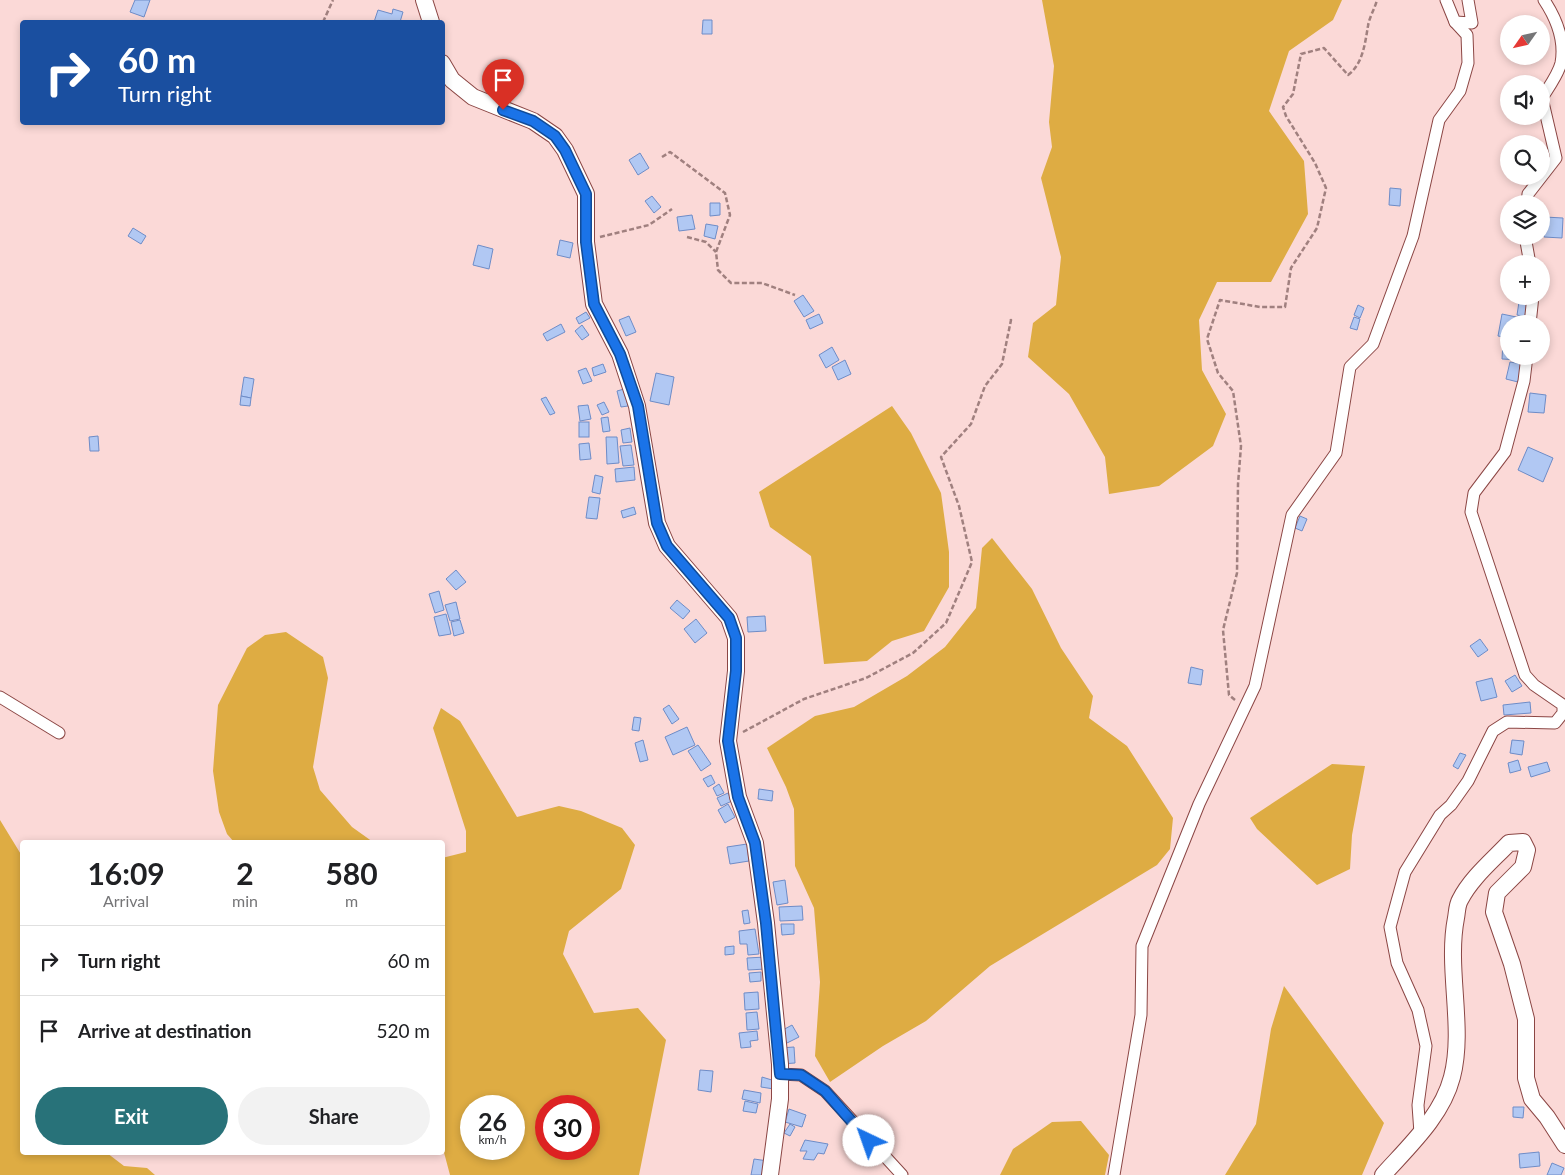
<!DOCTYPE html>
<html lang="en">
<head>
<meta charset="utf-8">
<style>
  :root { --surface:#fff; --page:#f2f2f2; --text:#202124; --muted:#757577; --line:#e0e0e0; --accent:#287279 }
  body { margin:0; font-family:Lato,sans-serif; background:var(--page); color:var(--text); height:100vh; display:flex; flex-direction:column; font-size:19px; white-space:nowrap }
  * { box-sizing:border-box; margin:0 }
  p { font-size:16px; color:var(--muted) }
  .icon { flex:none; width:28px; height:28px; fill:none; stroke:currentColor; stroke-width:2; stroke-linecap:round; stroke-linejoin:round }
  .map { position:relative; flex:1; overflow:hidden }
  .side { position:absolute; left:20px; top:840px; width:425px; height:315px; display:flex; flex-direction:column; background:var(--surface); border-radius:5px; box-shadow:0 2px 8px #0003 }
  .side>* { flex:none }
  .hud { position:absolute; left:20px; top:20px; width:425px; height:105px; border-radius:5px; box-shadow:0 2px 8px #0003; background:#1a4fa0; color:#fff; overflow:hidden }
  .needle { width:32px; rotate:236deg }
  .buttons { position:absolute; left:1500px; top:15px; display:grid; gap:10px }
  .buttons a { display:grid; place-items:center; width:50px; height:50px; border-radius:50%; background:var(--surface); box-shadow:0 2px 8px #0003; font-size:25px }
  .speed { position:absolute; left:460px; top:1095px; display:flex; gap:10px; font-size:25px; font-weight:700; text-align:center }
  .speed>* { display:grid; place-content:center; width:65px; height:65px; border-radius:50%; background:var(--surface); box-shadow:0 2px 8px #0003; line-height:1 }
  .speed small { font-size:12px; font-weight:400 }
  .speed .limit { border:8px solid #d22; background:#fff; color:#111 }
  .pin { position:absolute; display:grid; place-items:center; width:42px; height:42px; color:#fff; margin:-51px -21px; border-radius:50% 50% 50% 0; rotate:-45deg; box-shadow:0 0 5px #0007 }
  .pin .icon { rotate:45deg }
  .me { position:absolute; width:55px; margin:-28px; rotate:318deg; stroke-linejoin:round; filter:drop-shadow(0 0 4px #0008) }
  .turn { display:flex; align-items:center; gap:18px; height:105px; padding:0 15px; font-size:22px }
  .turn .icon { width:65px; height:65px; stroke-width:2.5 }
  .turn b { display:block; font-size:35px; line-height:42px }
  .eta { display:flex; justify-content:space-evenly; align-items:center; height:85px; text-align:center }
  .eta b { font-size:30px; font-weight:700; line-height:35px }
  .primary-button { display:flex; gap:10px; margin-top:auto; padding:10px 15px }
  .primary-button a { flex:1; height:58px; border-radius:30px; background:var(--accent); color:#fff; font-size:20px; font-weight:700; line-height:58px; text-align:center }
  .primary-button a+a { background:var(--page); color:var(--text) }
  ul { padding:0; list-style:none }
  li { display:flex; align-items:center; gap:15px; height:70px; padding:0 15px; border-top:1px solid var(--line) }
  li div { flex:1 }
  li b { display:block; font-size:19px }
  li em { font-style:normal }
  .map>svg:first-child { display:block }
</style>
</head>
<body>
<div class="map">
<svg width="1565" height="1175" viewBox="0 0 1565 1175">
  <rect width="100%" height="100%" fill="#fbd9d7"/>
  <g fill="#deac43" fill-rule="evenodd">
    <path d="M1042,0H1342L1333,20L1289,51L1269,111L1304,161L1308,214L1271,282H1217L1199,320L1202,370L1226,414L1213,446L1159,486L1109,494L1105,457L1069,394L1028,357L1033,323L1056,305L1061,257L1041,178L1052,147L1049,122L1054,66Z"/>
    <path d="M892,406L911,433L941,493L945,522L949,552V587L924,631L892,641L867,661L824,664L811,556L770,527L759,492Z"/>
    <path d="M992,538L1032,589L1061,648L1093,696L1089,718L1127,746L1173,818L1170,849L1157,865L990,966L926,1021L883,1046L830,1082L815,1056L820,982L814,908L795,866L794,809L786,787L767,748L815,716L854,707L907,676L945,647L976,608L982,548Z"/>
    <path d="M286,632L323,657L328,678L313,767L320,790L352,827L373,842H234L227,834L219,812L213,771L218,705L247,648L265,635Z"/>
    <path d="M441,708L460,721L517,817L559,806L581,811L622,828L635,845L621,889L569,931L563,954L594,1013L638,1008L666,1040L639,1175H450L442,1145V858L466,852V831L433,728ZM471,1106H514V1149H471ZM589,1106V1149H546V1106Z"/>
    <path d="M1332,764L1365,766L1352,835L1350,869L1317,885L1257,829L1250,818Z"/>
    <path d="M0,820L22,856V1152L107,1153L124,1166L147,1168L155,1175H0Z"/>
    <path d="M1284,986L1384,1123L1362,1175H1225L1256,1124L1271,1029Z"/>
    <path d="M1081,1121L1109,1155L1105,1175H1000L1013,1149L1052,1122Z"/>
  </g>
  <g fill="#b1c8f3" stroke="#6e8cc7">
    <path d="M135,0H150L144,17L130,12Z"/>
    <path d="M393,9L403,12L400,22H374L378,10L392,14Z"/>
    <path d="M703,20H712V34H702Z"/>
    <path d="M640,153L649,168L638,175L629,160Z"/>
    <path d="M1390,188L1401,189L1400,206L1389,205Z"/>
    <path d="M652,196L661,207L654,213L645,201Z"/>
    <path d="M710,203H720V215L710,216Z"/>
    <path d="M692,215L695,229L679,231L677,217Z"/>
    <path d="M1545,217L1563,218L1562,238L1544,237Z"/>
    <path d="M706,224L718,226L715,239L704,236Z"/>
    <path d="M133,228L146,236L141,244L128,236Z"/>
    <path d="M560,240L573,243L570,258L557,255Z"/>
    <path d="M478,245L493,249L489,269L473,265Z"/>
    <path d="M803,295L814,311L804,317L794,301Z"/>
    <path d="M1519,302L1529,304L1527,317L1517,315Z"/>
    <path d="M1358,305L1364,308L1360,318L1354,315Z"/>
    <path d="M586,312L590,318L579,324L576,318Z"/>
    <path d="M819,314L823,323L810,329L806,320Z"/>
    <path d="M1502,314L1526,319L1525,324H1509V338L1498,336Z"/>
    <path d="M629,316L636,332L626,336L619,320Z"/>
    <path d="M1354,317L1360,319L1357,330L1350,328Z"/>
    <path d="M561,324L565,332L547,341L543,334Z"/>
    <path d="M582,325L589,335L582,340L575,331Z"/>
    <path d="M1503,342H1509V356H1521V360L1502,359Z"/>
    <path d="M832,347L839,360L826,368L819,355Z"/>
    <path d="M845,360L851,374L838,380L832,367Z"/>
    <path d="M1510,362L1522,364L1518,382L1506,379Z"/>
    <path d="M603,364L606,372L594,376L592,368Z"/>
    <path d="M586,368L592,381L583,384L578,371Z"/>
    <path d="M656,373L674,377L669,405L650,401Z"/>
    <path d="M244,377L254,379L251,398L241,396Z"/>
    <path d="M624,389L628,406L621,407L617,391Z"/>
    <path d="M1530,393L1546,395L1544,413L1528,412Z"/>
    <path d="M241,396L251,398L250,406L240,405Z"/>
    <path d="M546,397L555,413L550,415L541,399Z"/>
    <path d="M604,402L609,412L602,415L597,405Z"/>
    <path d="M588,405L591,419L580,421L578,406Z"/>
    <path d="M608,417L610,431L603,432L601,418Z"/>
    <rect x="579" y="422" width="10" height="15"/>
    <path d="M630,428L632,442L623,443L621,430Z"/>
    <path d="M98,436L99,451H90L89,437Z"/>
    <path d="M606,437H617L619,463L607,464Z"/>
    <path d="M589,443L591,459L580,460L579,444Z"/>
    <path d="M631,445L634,465L623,466L620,446Z"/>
    <path d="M1528,447L1553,458L1543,482L1518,470Z"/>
    <path d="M634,467L635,480L616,482L615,469Z"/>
    <path d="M595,475L603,477L600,494L592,492Z"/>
    <path d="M589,497L600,498L597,519L586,518Z"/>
    <path d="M634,507L636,514L623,518L621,511Z"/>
    <path d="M1300,516L1307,519L1302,531L1295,528Z"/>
    <path d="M456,570L466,582L456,590L446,579Z"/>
    <path d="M439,591L444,610L435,613L429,594Z"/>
    <path d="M677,600L690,611L683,619L670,608Z"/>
    <path d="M456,602L460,619L450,621L445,605Z"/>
    <path d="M446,614L451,634L439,636L434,617Z"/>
    <path d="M765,616L766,631L748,632L747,617Z"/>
    <path d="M696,619L707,633L695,643L684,629Z"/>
    <path d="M460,620L464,633L454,636L451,622Z"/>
    <path d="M1480,639L1488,650L1478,657L1470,646Z"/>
    <path d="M1191,667L1203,670L1201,685L1188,683Z"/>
    <path d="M1515,675L1522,686L1512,692L1505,681Z"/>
    <path d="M1492,678L1497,697L1481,701L1476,682Z"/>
    <path d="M1530,702L1531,713L1504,715L1503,705Z"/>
    <path d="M669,705L679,719L672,724L663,709Z"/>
    <path d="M634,717L641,718L639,731L632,730Z"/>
    <path d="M687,727L695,745L673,755L665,737Z"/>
    <path d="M643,740L648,760L640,762L635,743Z"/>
    <path d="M1512,740L1524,741L1522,755L1510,753Z"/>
    <path d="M698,745L711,764L701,771L688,751Z"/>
    <path d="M1460,753L1466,755L1458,769L1453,766Z"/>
    <path d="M1518,760L1521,770L1510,773L1508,763Z"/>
    <path d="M1547,762L1550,771L1531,777L1528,767Z"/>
    <path d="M711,775L715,783L708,787L703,779Z"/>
    <path d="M719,784L724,793L717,796L713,788Z"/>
    <path d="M759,789L773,791L772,801L758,799Z"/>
    <path d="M728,793L732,801L721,806L717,798Z"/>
    <path d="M728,804L735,817L725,823L718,810Z"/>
    <path d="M747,844L749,861L730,864L727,847Z"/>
    <path d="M785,880L788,903L777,905L773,882Z"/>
    <path d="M802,906L803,920L780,921L779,907Z"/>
    <path d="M748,910L750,923L744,924L742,911Z"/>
    <path d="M781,924H794V934L782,935Z"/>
    <path d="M755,929L759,954L748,955L747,944H740L739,931Z"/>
    <path d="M734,946V954L725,955V947Z"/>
    <path d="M765,957L766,969L748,970L747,958Z"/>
    <path d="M761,972V981L750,982L749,973Z"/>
    <path d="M758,992L759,1009L745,1010L744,993Z"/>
    <path d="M757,1012L759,1029L747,1030L746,1013Z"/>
    <path d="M792,1025L799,1037L787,1043L781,1031Z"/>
    <path d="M757,1031L758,1040L750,1041L751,1047L741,1048L739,1033Z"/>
    <path d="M794,1047L795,1063L781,1064L780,1048Z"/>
    <path d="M700,1070L713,1071L711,1092L698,1090Z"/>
    <path d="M762,1077L775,1081L774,1089L761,1087Z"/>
    <path d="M744,1090L761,1093L760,1103L742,1099Z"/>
    <path d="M745,1101L758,1104L756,1113L743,1111Z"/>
    <path d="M1513,1107H1524L1523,1118L1513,1117Z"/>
    <path d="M789,1109L806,1115L802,1127L785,1122Z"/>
    <path d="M790,1124L795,1127L790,1136L784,1133Z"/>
    <path d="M805,1140L828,1144L824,1154L818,1153L814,1160L803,1159L807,1151H800Z"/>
    <path d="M1539,1152L1540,1166L1520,1168L1519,1154Z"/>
    <path d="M754,1159L768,1161L765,1175H751Z"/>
    <path d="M1552,1163L1564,1168L1561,1175H1547Z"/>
  </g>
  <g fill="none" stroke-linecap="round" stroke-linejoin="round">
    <defs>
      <g id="street">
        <path d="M1446,0L1455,22L1472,23L1468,0"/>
        <path d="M1527,204L1528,194L1556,158L1542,98C1548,88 1558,75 1561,63C1565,41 1556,18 1544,0"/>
        <path d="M1525,236L1530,264"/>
        <path d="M1530,324L1533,296"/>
        <path d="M0,697L59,733"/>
        <path d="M780,1074L801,1075L825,1091L902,1175"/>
        <path d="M1420,1133L1418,1105L1426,1046L1418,1010L1397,963L1390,927L1405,872L1440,815L1451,805L1468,781L1493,731L1507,722L1555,723L1563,713V705L1534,685L1525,675L1471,512L1474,493L1505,452L1524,381L1527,356"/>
        <path d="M1114,1175L1141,1015L1142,946L1199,804L1255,686L1292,515L1336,453L1350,367L1373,344L1413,236L1439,120L1460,91L1468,63L1467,35L1455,22"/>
      </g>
      <g id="secondary">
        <path d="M424,0L431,22"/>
        <path d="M442,63L452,80L473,97L533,121L555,136L565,150L586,194V242L594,304L620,354L637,406L657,523L667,546L729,618L736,638V671L728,741L738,797L755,843L766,923L780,1064V1099L770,1175"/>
        <path d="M1383,1175C1409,1146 1442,1116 1452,1077C1465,1028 1446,969 1456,918C1457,913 1457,905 1460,900C1471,878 1493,860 1509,843L1523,842L1527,850L1523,867L1497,893L1494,912L1512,964L1526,1019V1078L1532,1099L1547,1117L1565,1145"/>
      </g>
    </defs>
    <use href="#street" stroke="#8b4644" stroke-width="13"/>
    <use href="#secondary" stroke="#8b4644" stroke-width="18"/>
    <g stroke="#a0807f" stroke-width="2.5" stroke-dasharray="5 2.5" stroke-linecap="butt">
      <path d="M323,22L333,0"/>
      <path d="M662,157L670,152L725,193L730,215L716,252L718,270L731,283H762L795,295"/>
      <path d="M600,237L649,225L672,209"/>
      <path d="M687,237L706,242L716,252"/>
      <path d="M1235,700L1229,695L1223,630L1237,573L1238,484L1241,446L1233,391L1218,373L1207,339L1220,300L1260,307H1285L1291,268L1317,228L1326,188L1315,163L1286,116L1283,107L1293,94L1301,54L1324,48L1348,75C1363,64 1365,43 1368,26C1369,18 1375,8 1377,0"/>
      <path d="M743,732L804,699L866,678L913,653L946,623L972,562L959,506L941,457L971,424L985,386L1002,364L1011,320L1009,322"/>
    </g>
    <use href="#street" stroke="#fff" stroke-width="11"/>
    <use href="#secondary" stroke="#fff" stroke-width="16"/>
  </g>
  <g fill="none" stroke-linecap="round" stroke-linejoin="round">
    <defs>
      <path id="route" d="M503,110L533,121L555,136L565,150L586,194V242L594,304L620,354L638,406L657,523L667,546L729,618L736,638V671L728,741L738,797L755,843L766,923L780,1074L801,1075L825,1091L869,1141"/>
    </defs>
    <use href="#route" stroke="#114b97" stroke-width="12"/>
    <use href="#route" stroke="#1a73e8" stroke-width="9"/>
  </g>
</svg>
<div class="buttons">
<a><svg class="needle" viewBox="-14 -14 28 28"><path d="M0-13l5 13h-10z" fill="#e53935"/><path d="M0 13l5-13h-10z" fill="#757577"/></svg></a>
<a><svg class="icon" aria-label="sound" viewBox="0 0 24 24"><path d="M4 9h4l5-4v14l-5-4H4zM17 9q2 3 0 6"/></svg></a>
<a><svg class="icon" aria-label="search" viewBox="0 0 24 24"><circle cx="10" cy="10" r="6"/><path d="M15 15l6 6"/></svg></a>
<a><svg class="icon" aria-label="layers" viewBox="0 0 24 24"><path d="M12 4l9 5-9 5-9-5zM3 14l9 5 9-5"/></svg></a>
<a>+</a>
<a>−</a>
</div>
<div class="speed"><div>26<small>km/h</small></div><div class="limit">30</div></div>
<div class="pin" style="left:503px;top:110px;background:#d93025"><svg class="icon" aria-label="arrive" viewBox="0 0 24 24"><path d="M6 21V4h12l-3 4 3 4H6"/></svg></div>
<svg class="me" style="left:869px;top:1141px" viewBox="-20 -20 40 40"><circle r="19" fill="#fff"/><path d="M0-13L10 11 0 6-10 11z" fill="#1a73e8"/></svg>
<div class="hud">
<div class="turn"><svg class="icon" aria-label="right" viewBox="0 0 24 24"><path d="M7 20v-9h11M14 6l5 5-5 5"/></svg><div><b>60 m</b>Turn right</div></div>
</div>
<section class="side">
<div class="eta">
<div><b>16:09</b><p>Arrival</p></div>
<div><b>2</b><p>min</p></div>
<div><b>580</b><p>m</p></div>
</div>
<ul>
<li><svg class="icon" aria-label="right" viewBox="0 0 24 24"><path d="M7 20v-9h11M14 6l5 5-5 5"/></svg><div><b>Turn right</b></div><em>60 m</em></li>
<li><svg class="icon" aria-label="arrive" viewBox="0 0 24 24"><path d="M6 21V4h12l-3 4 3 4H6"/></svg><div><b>Arrive at destination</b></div><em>520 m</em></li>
</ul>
<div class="primary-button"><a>Exit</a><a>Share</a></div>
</section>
</div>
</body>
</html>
